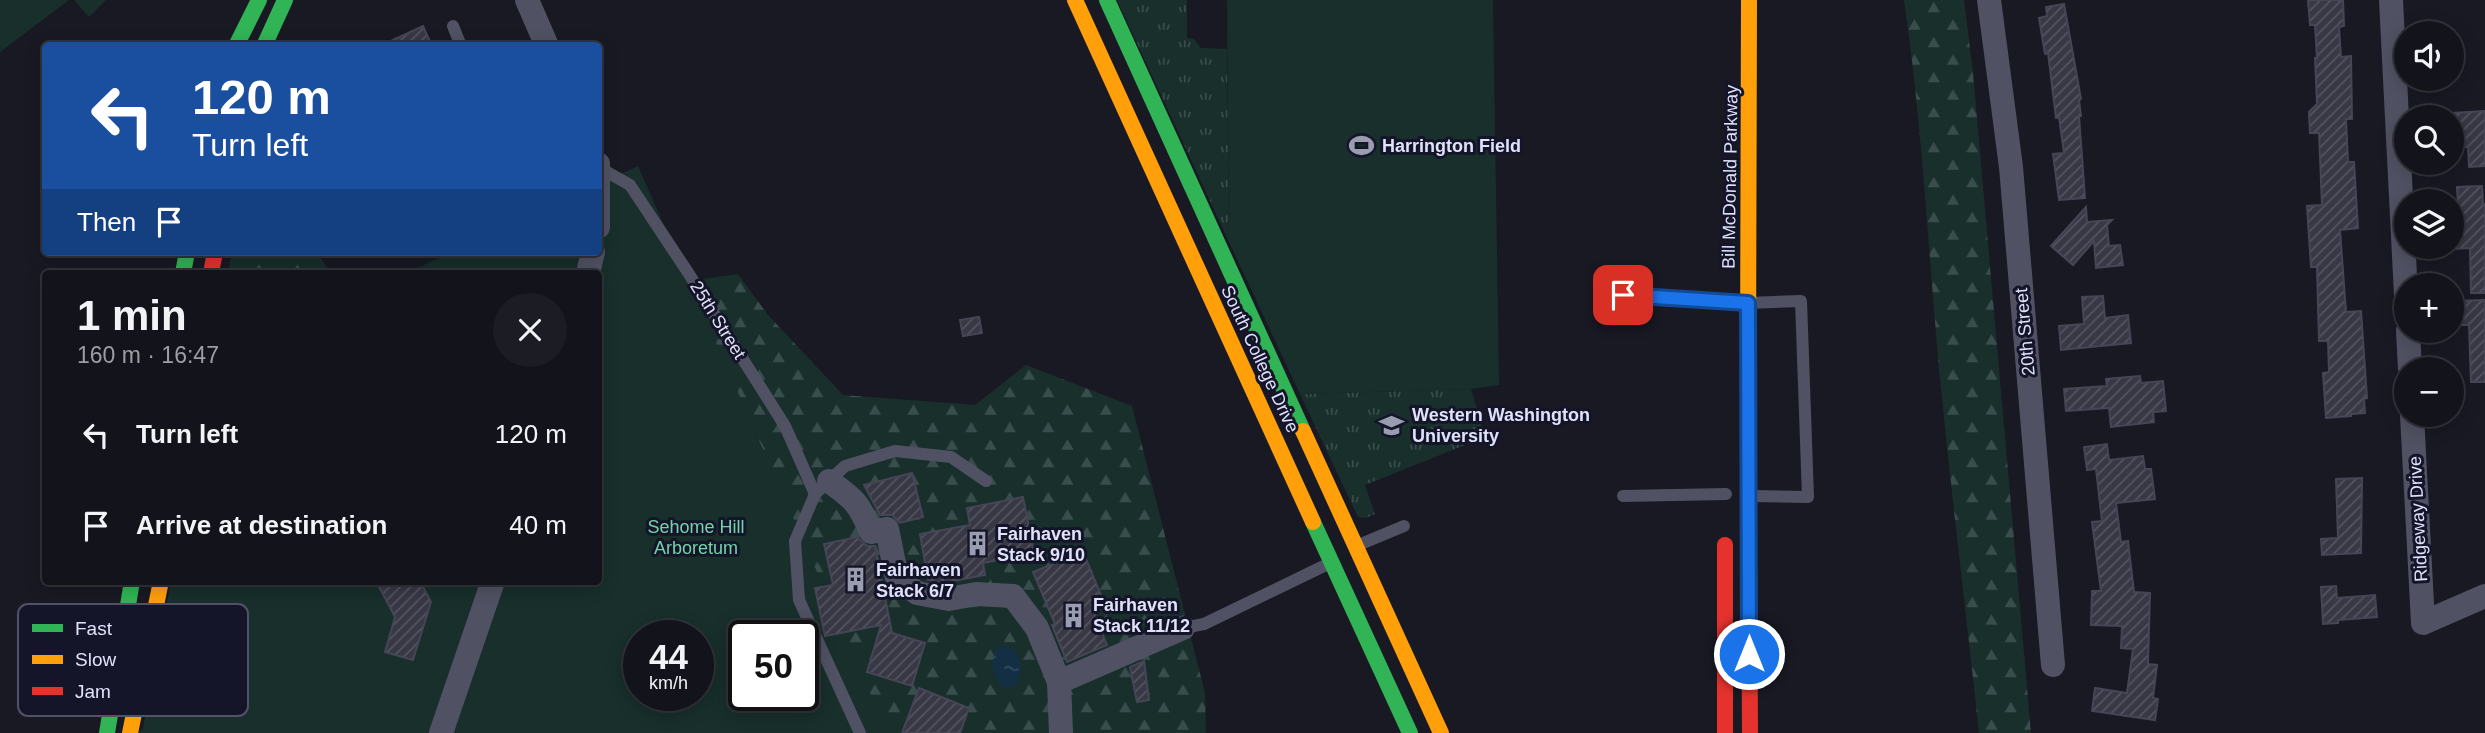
<!DOCTYPE html>
<html lang="en">
<head>
<meta charset="utf-8">
<style>
  :root { --surface:#13131b; --page:#1c1c24; --text:#f1f3f6; --muted:#9d9ea3; --line:#32323a }
  body { margin:0; font-family:Helvetica,sans-serif; background:var(--page); color:var(--text); height:100vh; display:flex; flex-direction:column; font-size:26px; white-space:nowrap }
  * { box-sizing:border-box; margin:0 }
  p { font-size:23px; color:var(--muted) }
  .icon { flex:none; width:38px; height:38px; fill:none; stroke:currentColor; stroke-width:2; stroke-linecap:round; stroke-linejoin:round }
  .map { position:relative; flex:1; overflow:hidden }
  .side { position:absolute; left:42px; top:270px; width:560px; height:315px; display:flex; flex-direction:column; background:var(--surface); border-radius:7px; box-shadow:0 4px 18px #0003,0 0 0 2px var(--line) }
  .side>* { flex:none }
  .guide { position:absolute; left:42px; top:42px; width:560px; height:214px; border-radius:7px; box-shadow:0 4px 18px #0003,0 0 0 2px var(--line); background:#1a4fa0; color:#fff; overflow:hidden }
  .fabs { position:absolute; left:2394px; top:21px; display:grid; gap:14px }
  .fabs a { display:grid; place-items:center; width:70px; height:70px; border-radius:50%; background:var(--surface); box-shadow:0 4px 18px #0003,0 0 0 2px var(--line); font-size:35px }
  .speed { position:absolute; left:623px; top:620px; display:flex; gap:14px; font-size:35px; font-weight:700; text-align:center }
  .speed>* { display:grid; place-content:center; width:91px; height:91px; border-radius:50%; background:var(--surface); box-shadow:0 4px 18px #0003,0 0 0 2px var(--line); line-height:1 }
  .speed small { font-size:18px; font-weight:400 }
  .speed .limit { border:4px solid #111; border-radius:10px; background:#fff; color:#111 }
  .pin { position:absolute; display:grid; place-items:center; width:60px; height:60px; color:#fff; margin:-30px; border-radius:14px; box-shadow:0 4px 10px #0006 }
  .me { position:absolute; width:77px; margin:-38px; rotate:0deg; stroke-linejoin:round; filter:drop-shadow(0 0 5px #0008) }
  .turn { display:flex; align-items:center; gap:24px; height:147px; padding:0 35px; font-size:32px }
  .turn .icon { width:91px; height:91px; stroke-width:2.5 }
  .turn b { display:block; font-size:49px; line-height:60px }
  .then { display:flex; align-items:center; height:66px; padding:0 35px; background:#0003; gap:14px; font-size:26px }
  .round { display:grid; place-items:center; flex:none; width:74px; height:74px; border-radius:37px; background:var(--page) }
  .overview { display:flex; align-items:center; justify-content:space-between; height:119px; padding:0 35px }
  h1 { font-size:42px; font-weight:700; line-height:52px }
  ul { padding:0; list-style:none }
  li { display:flex; align-items:center; gap:21px; height:91px; padding:0 35px }
  li div { flex:1 }
  li b { display:block; font-size:26px }
  li em { font-style:normal }
  .map>svg:first-child { display:block }
</style>
</head>
<body>
<div class="map">
<svg width="2485" height="733" viewBox="0 0 2485 733">
  <defs>
    <pattern id="grass-tufts" width="24" height="20" patternUnits="userSpaceOnUse" patternTransform="scale(1.75)"><rect width="24" height="20" fill="#182f2c"/><path d="M3 7l-1-3M5 7V3M7 7l1-3M15 17l-1-3M17 17v-4M19 17l1-3" fill="none" stroke="#394d4c"/></pattern>
    <pattern id="forest-firs" width="22" height="20" patternUnits="userSpaceOnUse" patternTransform="scale(1.75)"><rect width="22" height="20" fill="#182f2c"/><path d="M5 1l3.5 6h-7zM16 11l3.5 6h-7z" fill="#394d4c"/></pattern>
    <pattern id="water-ripples" width="26" height="14" patternUnits="userSpaceOnUse" patternTransform="scale(1.75)"><rect width="26" height="14" fill="#142e44"/><path d="M2 4q2-2 4 0t4 0M15 11q2-2 4 0t4 0" fill="none" stroke="#364c60"/></pattern>
    <pattern id="building-hatch" width="6" height="6" patternUnits="userSpaceOnUse" patternTransform="scale(1.75)"><rect width="6" height="6" fill="#383845"/><path d="M-1 1l2-2M0 6l6-6M5 7l2-2" fill="none" stroke="#545461"/></pattern>
  </defs>
  <rect width="100%" height="100%" fill="#191924"/>
  <g fill="url(#grass-tufts)">
    <path d="M1117,0H1187V38L1194,39L1201,48L1227,49L1229,242Z"/>
    <path d="M1471,389L1485,437L1365,485L1375,514L1366,518L1358,517L1300,394Z"/>
  </g>
  <g fill="url(#forest-firs)" fill-rule="evenodd">
    <path d="M1904,0H1964L1973,73L2031,733H1979C1966,612 1951,491 1939,369C1928,246 1922,123 1904,0Z"/>
    <path d="M232,252H317L330,273H228Z"/>
    <path d="M738,274L768,315L843,395L975,405L1026,365L1132,406L1205,693L1206,733H133L598,581L599,294ZM639,635H698V695H639ZM744,635H803V695H744Z"/>
  </g>
  <g fill="#182f2c" fill-rule="evenodd">
    <path d="M0,0H69L0,52Z"/>
    <path d="M74,0H106L89,17Z"/>
    <path d="M1227,0H1493L1499,385L1471,389L1300,394L1229,242Z"/>
    <path d="M638,166L888,733H142L171,581H598V273H407L452,252H598L599,184ZM639,635H698V695H639ZM744,635H803V695H744Z"/>
  </g>
  <path fill="url(#water-ripples)" d="M1002,645L1016,651L1022,670L1017,685L1007,687L999,684L992,667L994,652Z"/>
  <g fill="url(#building-hatch)" stroke="#454556" stroke-width="2">
    <path d="M2308,0H2343L2344,26L2339,27L2341,57L2351,56L2352,119H2346L2348,162H2354L2358,228L2340,230L2346,312L2361,311L2367,398L2364,399L2365,413L2351,414V416L2326,418L2323,373L2329,372L2328,341H2319L2317,267H2311L2307,206L2322,205L2319,133H2310L2309,112L2317,104L2315,58H2317L2315,25H2310Z"/>
    <path d="M2064,4L2081,99L2079,100L2081,116H2079L2085,198L2059,200L2053,154L2064,153L2059,117L2056,118L2048,53L2045,54L2039,18L2047,16L2046,7Z"/>
    <path d="M423,26L432,46H380Z"/>
    <path d="M2485,111V166L2469,167L2468,147H2452V113Z"/>
    <path d="M2482,186L2483,204H2485V293H2471L2470,248L2452,249V224H2459L2457,187Z"/>
    <path d="M2086,207L2087,222L2112,220L2107,225L2109,246L2120,245L2123,265L2096,268L2094,241L2073,265L2051,246Z"/>
    <path d="M2103,296L2105,318L2128,315L2131,343L2061,350L2059,326L2084,324L2082,297Z"/>
    <path d="M2485,300V382H2471L2469,325H2454V301Z"/>
    <path d="M979,317L982,333L963,336L960,320Z"/>
    <path d="M2140,376L2141,383L2163,381L2166,411L2153,412L2154,422L2111,427L2109,408L2066,411L2064,389L2107,386L2106,379Z"/>
    <path d="M2107,444L2109,460L2143,456L2145,469H2151L2155,499L2116,503L2121,542L2128,541L2134,592L2150,593L2148,664L2157,665L2153,698L2158,699L2155,720L2092,711L2095,688L2127,693L2133,649L2121,648L2122,626L2091,625L2092,591H2101L2092,522L2102,521L2096,469L2087,470L2084,447Z"/>
    <path d="M912,473L923,517L900,523L892,515H880L864,485Z"/>
    <path d="M2362,478L2361,553L2322,555L2321,539L2338,538L2336,479Z"/>
    <path d="M1023,497L1034,553L983,563L985,575L943,583L928,580L920,534L970,525L967,508Z"/>
    <path d="M857,537L867,546H875L892,633L925,643L912,686L867,672L881,625L825,636L815,588L833,585L824,544Z"/>
    <path d="M1083,552L1103,600L1091,605L1107,645L1067,662L1052,625L1055,624L1033,572Z"/>
    <path d="M376,581H420L431,602L413,660L385,652L395,617Z"/>
    <path d="M2336,586L2337,598L2375,595L2377,617L2338,620V623L2323,624L2321,587Z"/>
    <path d="M1144,661L1149,700L1137,702L1130,667Z"/>
    <path d="M919,688L969,708L960,733H902Z"/>
  </g>
  <g fill="none" stroke-linecap="round" stroke-linejoin="round">
    <g stroke="#505263" stroke-width="12">
      <path d="M453,26L461,46"/>
      <path d="M598,167L630,185L689,274L785,426L815,494"/>
      <path d="M1623,295L1748,303L1801,301L1808,497L1750,496"/>
      <path d="M1623,496L1726,494"/>
      <path d="M1356,546L1404,526"/>
      <path d="M1183,628L1204,624L1330,563"/>
      <path d="M860,733L799,600L795,541L815,494L845,466L895,451L951,457L986,481"/>
    </g>
    <g stroke="#505263" stroke-width="24">
      <path d="M527,0L547,46"/>
      <path d="M1989,0L2011,167L2053,665"/>
      <path d="M2391,0L2406,295"/>
      <path d="M598,164V227"/>
      <path d="M588,273L593,252"/>
      <path d="M2408,331L2410,369"/>
      <path d="M2412,415L2423,623L2485,596"/>
      <path d="M829,481C854,499 859,503 871,532L887,529L897,578L917,593L949,599L976,594L1013,596L1037,628L1059,682"/>
      <path d="M441,733L493,581"/>
      <path d="M1061,733L1059,682L1183,628"/>
    </g>
    <g stroke="#30b455" stroke-width="16">
      <path d="M1107,0L1303,431"/>
      <path d="M236,46L259,0"/>
      <path d="M264,46L285,0"/>
      <path d="M183,273L187,252"/>
      <path d="M1313,522L1410,733"/>
      <path d="M107,733L132,581"/>
    </g>
    <g stroke="#ff9f0a" stroke-width="16">
      <path d="M1075,0L1313,522"/>
      <path d="M1748,366L1749,0"/>
      <path d="M1303,431L1441,733"/>
      <path d="M130,733L161,581"/>
    </g>
    <g stroke="#e5322d" stroke-width="16">
      <path d="M211,273L215,252"/>
      <path d="M1748,366L1750,733"/>
      <path d="M1725,545V733"/>
    </g>
  </g>
  <g fill="none" stroke-linecap="round" stroke-linejoin="round">
    <defs>
      <path id="route" d="M1623,295L1748,303L1749,654"/>
    </defs>
    <use href="#route" stroke="#114b97" stroke-width="18"/>
    <use href="#route" stroke="#1a73e8" stroke-width="12"/>
  </g>
  <defs>
    <symbol id="stadium-bare" viewBox="-9 -9 18 18"><path d="M0-5a6.5 5 0 1 0 0 10a6.5 5 0 1 0 0-10ZM-3.5-1.8h7v3.6h-7Z" fill="#9a9cb0" stroke="#141529" stroke-width="2.5" paint-order="stroke"/></symbol>
    <symbol id="university-bare" viewBox="-9 -9 18 18"><path d="M0-5L7-2L0 1L-7-2ZM-4 1L0 2.5L4 1V4Q0 6-4 4Z" fill="#9a9cb0" stroke="#141529" stroke-width="2.5" paint-order="stroke"/></symbol>
    <symbol id="building-bare" viewBox="-9 -9 18 18"><path d="M-4-6H4V6H1V3H-1V6H-4ZM-2.5-4.3h1.7v1.8h-1.7ZM.8-4.3h1.7v1.8H.8ZM-2.5-1h1.7V.8h-1.7ZM.8-1h1.7V.8H.8Z" fill="#9a9cb0" stroke="#141529" stroke-width="2.5" paint-order="stroke"/></symbol>
  </defs>
  <g fill-rule="evenodd">
    <use href="#stadium-bare" x="1344" y="128" width="35" height="35"/>
    <use href="#university-bare" x="1374" y="408" width="35" height="35"/>
    <use href="#building-bare" x="960" y="526" width="35" height="35"/>
    <use href="#building-bare" x="838" y="562" width="35" height="35"/>
    <use href="#building-bare" x="1056" y="598" width="35" height="35"/>
  </g>
  <g text-anchor="middle" stroke-width="6" stroke-linejoin="round" paint-order="stroke">
    <g font-size="18" font-weight="bold" fill="#e0e2fb" stroke="#141529" text-anchor="start">
      <text x="1382" y="152">Harrington Field</text>
      <text x="1412" y="421">Western Washington<tspan x="1412" dy="21">University</tspan></text>
      <text x="997" y="540">Fairhaven<tspan x="997" dy="21">Stack 9/10</tspan></text>
      <text x="876" y="576">Fairhaven<tspan x="876" dy="21">Stack 6/7</tspan></text>
      <text x="1093" y="611">Fairhaven<tspan x="1093" dy="21">Stack 11/12</tspan></text>
    </g>
    <g font-size="18" fill="#e0e2fb" stroke="#141529">
      <text transform="translate(1730 177) rotate(-89)" y="6">Bill McDonald Parkway</text>
      <text transform="translate(718 320) rotate(58)" y="6">25th Street</text>
      <text transform="translate(2025 332) rotate(-95)" y="6">20th Street</text>
      <text transform="translate(1260 359) rotate(65)" y="6">South College Drive</text>
      <text transform="translate(2418 519) rotate(-93)" y="6">Ridgeway Drive</text>
    </g>
    <g font-size="18" fill="#74d3aa" stroke="#141529">
      <text x="696" y="533">Sehome Hill<tspan x="696" dy="21">Arboretum</tspan></text>
    </g>
  </g>
  <rect x="18" y="604" width="230" height="112" rx="10" fill="#141529" stroke="#515268" stroke-width="2"/>
  <rect x="32" y="624" width="31" height="8" fill="#30b455"/>
  <rect x="32" y="655" width="31" height="9" fill="#ff9f0a"/>
  <rect x="32" y="687" width="31" height="8" fill="#e5322d"/>
  <g font-size="19" fill="#e0e2fb">
    <text x="75" y="635">Fast</text>
    <text x="75" y="666">Slow</text>
    <text x="75" y="698">Jam</text>
  </g>
</svg>
<div class="fabs">
<a><svg class="icon" aria-label="sound" viewBox="0 0 24 24"><path d="M4 9h4l5-4v14l-5-4H4zM17 9q2 3 0 6"/></svg></a>
<a><svg class="icon" aria-label="search" viewBox="0 0 24 24"><circle cx="10" cy="10" r="6"/><path d="M15 15l6 6"/></svg></a>
<a><svg class="icon" aria-label="layers" viewBox="0 0 24 24"><path d="M12 4l9 5-9 5-9-5zM3 14l9 5 9-5"/></svg></a>
<a>+</a>
<a>−</a>
</div>
<div class="speed"><div>44<small>km/h</small></div><div class="limit">50</div></div>
<div class="pin" style="left:1623px;top:295px;background:#d93025"><svg class="icon" aria-label="arrive" viewBox="0 0 24 24"><path d="M6 21V4h12l-3 4 3 4H6"/></svg></div>
<svg class="me" style="left:1749px;top:654px" viewBox="-20 -20 40 40"><circle r="17" fill="#1a73e8" stroke="#fff" stroke-width="3"/><path d="M0-11L8 9 0 5-8 9z" fill="#fff"/></svg>
<div class="guide">
<div class="turn"><svg class="icon" aria-label="left" viewBox="0 0 24 24"><path d="M17 20v-9H6M10 6l-5 5 5 5"/></svg><div><b>120 m</b>Turn left</div></div>
<div class="then">Then<svg class="icon" aria-label="arrive" viewBox="0 0 24 24"><path d="M6 21V4h12l-3 4 3 4H6"/></svg></div>
</div>
<section class="side">
<div class="overview"><div><h1>1 min</h1><p>160 m · 16:47</p></div><a class="round"><svg class="icon" aria-label="close" viewBox="0 0 24 24"><path d="M6 6l12 12M18 6L6 18"/></svg></a></div>
<ul>
<li><svg class="icon" aria-label="left" viewBox="0 0 24 24"><path d="M17 20v-9H6M10 6l-5 5 5 5"/></svg><div><b>Turn left</b></div><em>120 m</em></li>
<li><svg class="icon" aria-label="arrive" viewBox="0 0 24 24"><path d="M6 21V4h12l-3 4 3 4H6"/></svg><div><b>Arrive at destination</b></div><em>40 m</em></li>
</ul>
</section>
</div>
</body>
</html>
